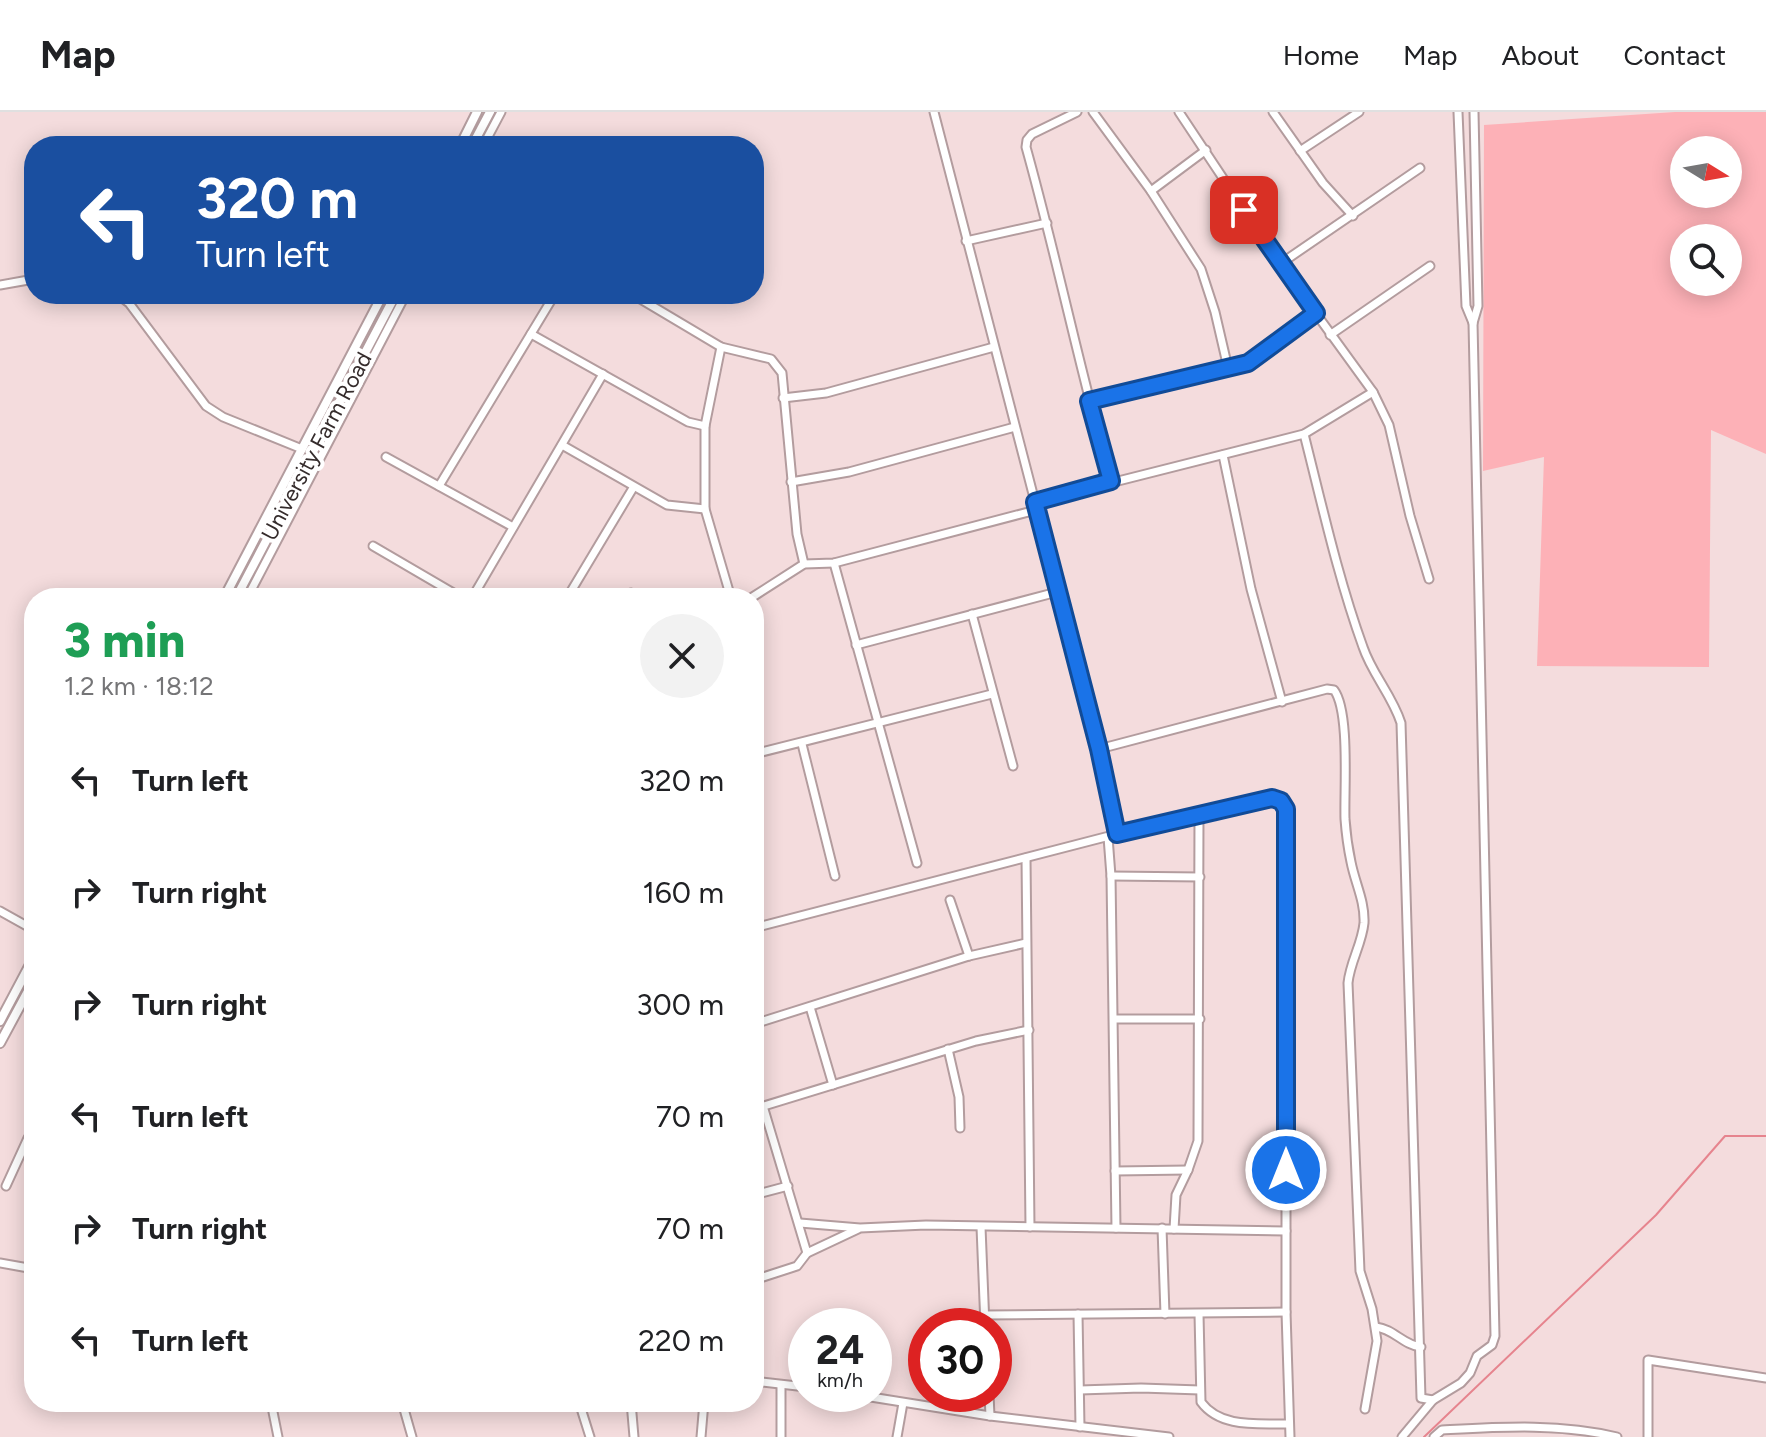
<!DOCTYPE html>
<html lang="en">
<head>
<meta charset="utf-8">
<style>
  :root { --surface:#fff; --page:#f2f2f2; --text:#202124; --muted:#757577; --line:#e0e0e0 }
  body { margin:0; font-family:Figtree,sans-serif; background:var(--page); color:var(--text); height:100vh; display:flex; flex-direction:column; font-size:30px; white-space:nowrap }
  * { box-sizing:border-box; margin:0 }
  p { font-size:26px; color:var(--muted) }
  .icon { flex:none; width:44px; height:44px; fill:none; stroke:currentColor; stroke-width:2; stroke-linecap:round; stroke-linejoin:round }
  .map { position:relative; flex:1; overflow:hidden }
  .sheet { position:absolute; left:24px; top:476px; width:740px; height:824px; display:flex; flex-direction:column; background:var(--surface); border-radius:32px; box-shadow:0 4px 20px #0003 }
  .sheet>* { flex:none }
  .top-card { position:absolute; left:24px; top:24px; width:740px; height:168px; border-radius:32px; box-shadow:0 4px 20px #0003; background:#1a4fa0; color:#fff; overflow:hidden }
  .needle { width:52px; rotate:101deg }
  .controls { position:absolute; left:1670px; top:24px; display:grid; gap:16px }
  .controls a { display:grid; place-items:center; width:72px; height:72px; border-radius:50%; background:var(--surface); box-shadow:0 4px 20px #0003; font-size:40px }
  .speed { position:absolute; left:788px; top:1196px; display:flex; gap:16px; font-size:40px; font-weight:700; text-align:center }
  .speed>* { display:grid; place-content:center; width:104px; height:104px; border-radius:50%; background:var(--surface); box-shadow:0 4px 20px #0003; line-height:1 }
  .speed small { font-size:20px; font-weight:400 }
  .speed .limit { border:12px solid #d22; background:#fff; color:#111 }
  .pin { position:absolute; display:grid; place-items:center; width:68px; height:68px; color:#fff; margin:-34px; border-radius:16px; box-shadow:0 4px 12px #0006 }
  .me { position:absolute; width:88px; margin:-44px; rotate:0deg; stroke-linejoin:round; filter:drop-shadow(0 0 6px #0008) }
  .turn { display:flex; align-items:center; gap:28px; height:168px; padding:0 40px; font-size:36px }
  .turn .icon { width:104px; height:104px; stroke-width:2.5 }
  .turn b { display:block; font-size:56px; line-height:68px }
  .round { display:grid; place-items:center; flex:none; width:84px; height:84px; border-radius:42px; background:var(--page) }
  .headline { display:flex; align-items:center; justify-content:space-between; height:136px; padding:0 40px }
  h1 { font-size:48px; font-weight:800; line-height:60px; color:#1e9e55 }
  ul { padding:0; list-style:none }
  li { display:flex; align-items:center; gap:24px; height:112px; padding:0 40px }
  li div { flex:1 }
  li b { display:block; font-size:30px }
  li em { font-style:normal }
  header { display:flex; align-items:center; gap:48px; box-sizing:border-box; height:112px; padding:0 40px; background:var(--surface); border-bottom:2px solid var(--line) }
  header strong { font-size:38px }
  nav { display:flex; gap:44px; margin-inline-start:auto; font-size:28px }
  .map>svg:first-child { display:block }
</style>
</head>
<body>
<header>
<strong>Map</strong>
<nav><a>Home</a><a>Map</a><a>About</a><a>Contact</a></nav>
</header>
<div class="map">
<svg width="1766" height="1325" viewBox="0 0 1766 1325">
  <rect width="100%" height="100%" fill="#f4dcdd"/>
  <path fill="#fdb1b7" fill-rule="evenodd" d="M1675,0H1766V342L1711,318L1709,555L1537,554L1544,345L1483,359L1484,13ZM1684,38H1728V82H1684ZM1684,126H1728V170H1684Z"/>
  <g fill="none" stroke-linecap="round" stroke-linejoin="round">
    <path stroke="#e6848e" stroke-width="2" d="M1424,1325L1656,1103L1725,1024H1766"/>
    <defs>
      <g id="minor">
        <path d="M934,0L1099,637L1117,722"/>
        <path d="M1077,0L1032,22L1027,28L1026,35C1057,146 1080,259 1111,369"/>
        <path d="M1179,0L1280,152L1373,280L1389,313L1410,404L1429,467"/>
        <path d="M1273,0L1323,71L1353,104"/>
        <path d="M1458,0L1466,194L1473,211"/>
        <path d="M483,34L501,0"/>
        <path d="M1300,39L1359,0"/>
        <path d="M1151,79L1206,38"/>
        <path d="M966,129L1047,111"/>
        <path d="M1280,152L1420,56"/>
        <path d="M0,173L34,167"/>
        <path d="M117,182L129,191L206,294L223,305L302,337"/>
        <path d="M632,182L721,235L771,247L782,261L797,422L804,452"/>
        <path d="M531,222L688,310L705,314"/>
        <path d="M1330,223L1430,154"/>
        <path d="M721,235L705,314V397L731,486"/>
        <path d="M1228,256L1248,251L1316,201"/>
        <path d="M783,286L826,281L994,235"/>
        <path d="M1089,289L1228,256L1215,200L1201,157L1151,79L1093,0"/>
        <path d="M1304,322C1322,393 1338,466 1363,535C1372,562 1392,583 1401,611L1421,1286L1433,1288L1461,1271L1470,1261L1477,1244L1492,1233L1495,1224L1473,211L1478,194L1474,0"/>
        <path d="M562,333L667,393L705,397"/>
        <path d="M1223,343L1251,477L1282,590"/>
        <path d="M386,345L513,415"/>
        <path d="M791,370L849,360L1015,315"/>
        <path d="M439,374L555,182"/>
        <path d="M1035,390L1304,322L1373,280"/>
        <path d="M373,434L462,486"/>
        <path d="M834,451L917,751"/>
        <path d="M631,481L635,486"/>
        <path d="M247,486L406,182"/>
        <path d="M472,486L603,262"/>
        <path d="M567,486L633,376"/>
        <path d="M751,486L804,452L834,451L1036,398"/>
        <path d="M972,502L1013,654"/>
        <path d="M856,533L1057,480"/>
        <path d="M802,632L835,764"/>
        <path d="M1099,637L1327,577L1334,578C1350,599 1344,678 1345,707C1346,721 1348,736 1351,750C1355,771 1365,789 1364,811C1362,832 1350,850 1348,871L1360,1159L1372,1197L1377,1229L1365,1297"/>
        <path d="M754,642L992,582"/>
        <path d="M1108,725L1111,764L1116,1116"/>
        <path d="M1026,746L1030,1115"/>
        <path d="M1111,764L1200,765"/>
        <path d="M754,784L756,793"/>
        <path d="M950,788L969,844"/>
        <path d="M0,799L34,818"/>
        <path d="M754,816L1117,722L1262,687C1273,685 1279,687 1286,697V1200L1290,1325"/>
        <path d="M810,895L833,973"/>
        <path d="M1114,907H1200"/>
        <path d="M754,912L969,844L1026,831"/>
        <path d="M948,937L959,985L960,1016"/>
        <path d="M763,994L807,1141"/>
        <path d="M754,997L976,929L1029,918"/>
        <path d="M1115,1059L1188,1058"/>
        <path d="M6,1074L28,1026L34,1019"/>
        <path d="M754,1083L788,1074"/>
        <path d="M800,1111L860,1116L926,1113L1286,1119"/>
        <path d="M981,1115L985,1214"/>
        <path d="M1162,1116L1165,1202"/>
        <path d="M1174,1117L1176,1083L1188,1058L1198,1029L1199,703"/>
        <path d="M0,1151L34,1157"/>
        <path d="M754,1168L797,1154L807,1141L858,1117"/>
        <path d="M1078,1202L1080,1315"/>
        <path d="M1199,1202L1201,1290C1221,1317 1259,1311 1289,1312"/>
        <path d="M984,1203L1286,1200"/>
        <path d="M1376,1215C1394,1217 1403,1233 1421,1235"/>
        <path d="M754,1269L806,1275"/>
        <path d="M1080,1278L1141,1276L1200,1278"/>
        <path d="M852,1282L990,1304L1169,1325"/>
        <path d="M989,1282L990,1304"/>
        <path d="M271,1290L278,1325"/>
        <path d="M402,1290L412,1325"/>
        <path d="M579,1290L590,1325"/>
        <path d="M631,1290L634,1325"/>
        <path d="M701,1325L704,1290"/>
        <path d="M781,1325V1273"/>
        <path d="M897,1325L903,1291"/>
        <path d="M1402,1325L1433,1288"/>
        <path d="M1434,1325L1442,1318C1500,1315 1560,1311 1617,1325"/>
        <path d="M1648,1325V1248L1766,1266"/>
      </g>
      <g id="tertiary">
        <path d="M460,34L477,0"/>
        <path d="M472,34L490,0"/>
        <path d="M224,486L383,182"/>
        <path d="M236,486L396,182"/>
        <path d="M0,909L34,845"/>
        <path d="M0,931L34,868"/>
      </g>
    </defs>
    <use href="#minor" stroke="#b39c9e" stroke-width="11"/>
    <use href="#tertiary" stroke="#b39c9e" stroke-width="12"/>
    <use href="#minor" stroke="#fff" stroke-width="7"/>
    <use href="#tertiary" stroke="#fff" stroke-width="8"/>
  </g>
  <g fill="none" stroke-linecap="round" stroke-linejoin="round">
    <defs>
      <path id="route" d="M1244,98L1316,201L1248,251L1089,289L1111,369L1035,390L1099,637L1117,722L1272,686L1281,689L1286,697V1058"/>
    </defs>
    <use href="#route" stroke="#114b97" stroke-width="20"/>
    <use href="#route" stroke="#1a73e8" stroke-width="14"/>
  </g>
  <g text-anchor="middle" stroke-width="8" stroke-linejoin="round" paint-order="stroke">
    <g font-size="22" fill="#352c2c" stroke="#fff">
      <text transform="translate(316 334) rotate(-62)" y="8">University Farm Road</text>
    </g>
  </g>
</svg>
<div class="controls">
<a><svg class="needle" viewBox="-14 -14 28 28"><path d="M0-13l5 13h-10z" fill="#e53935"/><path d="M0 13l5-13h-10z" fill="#757577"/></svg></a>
<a><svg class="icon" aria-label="search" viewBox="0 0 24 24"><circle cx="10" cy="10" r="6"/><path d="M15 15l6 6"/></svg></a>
</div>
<div class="speed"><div>24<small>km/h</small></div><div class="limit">30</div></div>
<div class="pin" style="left:1244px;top:98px;background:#d93025"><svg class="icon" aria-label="arrive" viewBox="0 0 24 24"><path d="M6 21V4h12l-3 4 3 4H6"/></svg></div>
<svg class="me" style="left:1286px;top:1058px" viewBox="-20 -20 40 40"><circle r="17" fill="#1a73e8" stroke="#fff" stroke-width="3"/><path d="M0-11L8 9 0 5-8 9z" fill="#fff"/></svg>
<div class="top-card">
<div class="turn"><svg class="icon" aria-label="left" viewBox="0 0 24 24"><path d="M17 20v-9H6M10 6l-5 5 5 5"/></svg><div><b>320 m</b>Turn left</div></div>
</div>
<section class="sheet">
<div class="headline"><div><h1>3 min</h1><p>1.2 km · 18:12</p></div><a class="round"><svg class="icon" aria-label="close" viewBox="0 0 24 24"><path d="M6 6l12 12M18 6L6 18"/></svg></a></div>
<ul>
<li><svg class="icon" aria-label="left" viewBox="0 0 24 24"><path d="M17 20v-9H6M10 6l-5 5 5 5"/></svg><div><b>Turn left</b></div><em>320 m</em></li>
<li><svg class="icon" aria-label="right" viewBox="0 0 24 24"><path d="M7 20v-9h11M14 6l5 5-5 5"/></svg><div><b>Turn right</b></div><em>160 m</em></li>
<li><svg class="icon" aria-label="right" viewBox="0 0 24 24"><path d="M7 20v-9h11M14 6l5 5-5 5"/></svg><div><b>Turn right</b></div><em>300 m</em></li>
<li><svg class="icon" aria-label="left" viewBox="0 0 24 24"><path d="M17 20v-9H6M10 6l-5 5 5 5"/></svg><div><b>Turn left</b></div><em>70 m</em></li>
<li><svg class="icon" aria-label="right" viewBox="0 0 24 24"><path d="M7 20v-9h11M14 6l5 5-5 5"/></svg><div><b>Turn right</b></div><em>70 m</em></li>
<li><svg class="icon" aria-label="left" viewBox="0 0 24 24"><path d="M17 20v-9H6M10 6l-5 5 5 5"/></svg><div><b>Turn left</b></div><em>220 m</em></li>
</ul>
</section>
</div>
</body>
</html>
